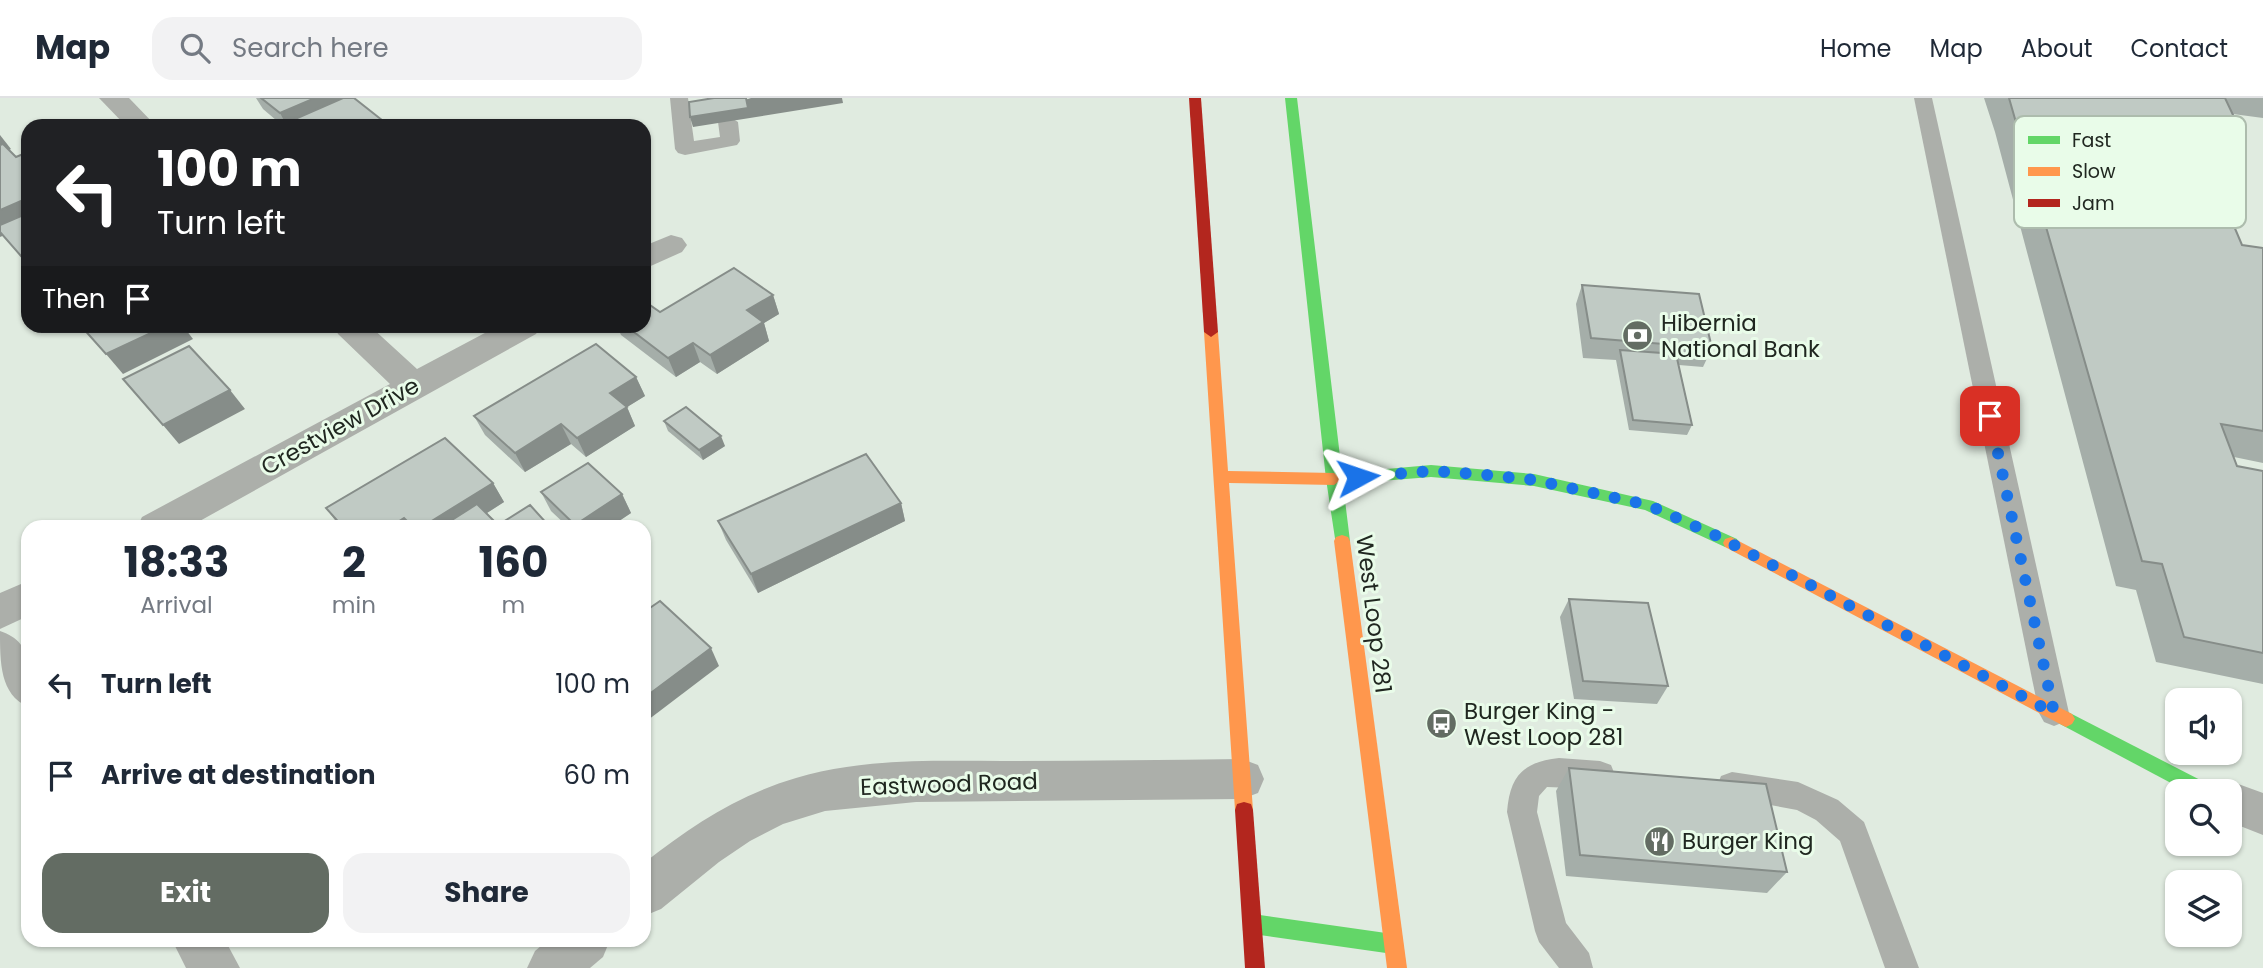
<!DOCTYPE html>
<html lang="en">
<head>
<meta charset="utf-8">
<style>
  :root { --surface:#fff; --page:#f2f2f3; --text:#1f2937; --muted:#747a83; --line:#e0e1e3; --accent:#636c63 }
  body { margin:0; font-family:Poppins,sans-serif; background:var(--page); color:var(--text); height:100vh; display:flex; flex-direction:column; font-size:26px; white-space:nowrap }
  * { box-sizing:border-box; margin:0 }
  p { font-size:23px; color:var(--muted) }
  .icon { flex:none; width:38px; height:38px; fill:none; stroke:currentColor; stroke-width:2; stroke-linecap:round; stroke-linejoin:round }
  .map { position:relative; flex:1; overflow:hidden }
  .details { position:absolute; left:21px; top:422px; width:630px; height:427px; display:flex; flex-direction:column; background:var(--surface); border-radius:21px; box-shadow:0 2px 5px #0004 }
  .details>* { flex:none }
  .guide { position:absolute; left:21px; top:21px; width:630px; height:214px; border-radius:21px; box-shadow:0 2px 5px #0004; background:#202124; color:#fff; overflow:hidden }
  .tools { position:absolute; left:2165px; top:590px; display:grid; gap:14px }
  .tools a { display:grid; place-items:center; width:77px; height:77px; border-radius:14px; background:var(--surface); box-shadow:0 2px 5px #0004; font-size:35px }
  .pin { position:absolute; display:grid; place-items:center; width:60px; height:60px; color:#fff; margin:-30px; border-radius:14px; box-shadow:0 4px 10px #0006 }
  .me { position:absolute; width:77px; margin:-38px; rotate:85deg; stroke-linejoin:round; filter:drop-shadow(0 0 5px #0008) }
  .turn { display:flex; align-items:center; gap:24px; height:147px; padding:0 21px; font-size:32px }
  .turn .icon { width:91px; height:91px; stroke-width:2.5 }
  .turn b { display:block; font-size:49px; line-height:60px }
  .then { display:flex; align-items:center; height:66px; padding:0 21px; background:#0003; gap:14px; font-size:26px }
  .eta { display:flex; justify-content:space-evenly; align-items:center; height:119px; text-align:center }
  .eta b { font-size:42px; font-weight:700; line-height:49px }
  .button { display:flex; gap:14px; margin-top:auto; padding:14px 21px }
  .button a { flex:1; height:80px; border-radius:21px; background:var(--accent); color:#fff; font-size:28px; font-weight:700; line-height:80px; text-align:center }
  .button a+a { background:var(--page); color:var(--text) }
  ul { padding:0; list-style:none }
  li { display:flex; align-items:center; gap:21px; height:91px; padding:0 21px }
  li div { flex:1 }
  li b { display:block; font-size:26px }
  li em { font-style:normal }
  header { display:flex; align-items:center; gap:42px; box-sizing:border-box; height:98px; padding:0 35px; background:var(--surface); border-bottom:2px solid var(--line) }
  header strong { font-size:33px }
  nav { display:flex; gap:38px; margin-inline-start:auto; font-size:24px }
  .search { width:490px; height:63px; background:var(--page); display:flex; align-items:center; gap:18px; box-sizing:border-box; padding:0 24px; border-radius:21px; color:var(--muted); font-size:26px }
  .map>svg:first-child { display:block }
</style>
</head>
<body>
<header>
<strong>Map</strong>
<div class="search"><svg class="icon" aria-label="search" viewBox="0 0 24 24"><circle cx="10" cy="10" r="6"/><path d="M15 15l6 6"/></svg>Search here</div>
<nav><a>Home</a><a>Map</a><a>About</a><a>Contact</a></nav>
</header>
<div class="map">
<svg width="2263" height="870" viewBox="0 0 2263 870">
  <rect width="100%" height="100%" fill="#e0ebe0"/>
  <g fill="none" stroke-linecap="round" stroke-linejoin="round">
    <g fill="#acafaa" fill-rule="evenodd">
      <path d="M670,0H688L694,43L720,39L718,24L728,18L738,24L740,43L737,47L685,57L678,55L675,51Z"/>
      <path d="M1914,0H1932L2069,615L2064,624L2054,628L2044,624L2039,615Z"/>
      <path d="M1559,660L1600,663L1611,667L1615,677L1611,687L1600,691L1547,689L1539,698L1537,714L1566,825L1589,855L1593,870H1559L1539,844L1535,833L1507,714C1510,678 1523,664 1559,660Z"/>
      <path d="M1732,674L1798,684L1838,702L1864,724L1919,870H1885L1840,743L1816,722L1797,712L1721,698L1717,688L1721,678Z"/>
    </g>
    <g fill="#acafaa" fill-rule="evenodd">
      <path d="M99,0H129L156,28H126Z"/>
      <path d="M671,137L682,140L687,147L682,154L644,171V148Z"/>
      <path d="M334,228H370L417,271L498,228H541L536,236L189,429H137L142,419L390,286L338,236Z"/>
      <path d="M28,483V518L0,531V495Z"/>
      <path d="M0,533C37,545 28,577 28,609C0,596 0,565 0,533Z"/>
      <path d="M1242,661L1258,667L1264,681L1258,695L1242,701L916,704L825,713L783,726L750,743L719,764L661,811L644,818V765C691,728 738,697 796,680C862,660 934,663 1002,663C1082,663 1162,662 1242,661Z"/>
      <path d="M2230,683L2263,695V737L2230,724V693H2212L2214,689Z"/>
      <path d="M172,842H225L240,870H186Z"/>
      <path d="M548,842H610L603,859L590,870H527L535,853Z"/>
    </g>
    <g fill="#63d668" fill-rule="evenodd">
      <path d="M1285,0H1297L1342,375L1431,367L1534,376L1653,403L1737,441L1739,445L1737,449H1725L1645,412L1534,388L1431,379L1343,386L1350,443L1348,447H1336L1326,381Z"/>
      <path d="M2066,613L2210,687L2213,693H2186L2060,626L2057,621L2060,616Z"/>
      <path d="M1253,816L1393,836L1400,839L1403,846L1400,853L1393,856L1253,836L1246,833L1243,826L1246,819Z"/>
    </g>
    <g fill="#ff974d" fill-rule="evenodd">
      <path d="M1211,229L1218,234L1228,373L1334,375L1342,381L1334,387L1229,385L1253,712L1251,718L1244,720L1237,718L1235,712L1204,234Z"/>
      <path d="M1342,437L1348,439L1350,443L1407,870H1387L1334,443L1336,439Z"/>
      <path d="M1731,439L2072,616L2075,621L2072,626L2066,629L2060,626L1725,449L1723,445L1725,441Z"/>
    </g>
    <g fill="#b3261e" fill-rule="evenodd">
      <path d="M1189,0H1201L1218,234L1211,239L1204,234Z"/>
      <path d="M1244,704L1251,706L1253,712L1265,870H1245L1235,712L1237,706Z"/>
    </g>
  </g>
  <g fill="#a5aea9">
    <path d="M256,0H354L388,28H283L263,11Z"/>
    <path d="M1984,0H2263V20L2233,16L2243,38L2222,65L2134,53L2152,103L2242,147L2263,150V365L2234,359L2237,368L2263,373V586L2156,564L2136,492L2116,488L1995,34Z"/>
    <path d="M1582,187L1712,250L1703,269L1679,267L1692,327L1687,337L1629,332L1616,262L1583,260L1576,206Z"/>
    <path d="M773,197L779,216L764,225L769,243L717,276L700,264L676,279L621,237L617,228H644L660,214Z"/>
    <path d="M636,279L645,298L627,309L635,328L586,359L571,346L525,374L485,337L474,318Z"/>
    <path d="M664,323L725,348L703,362L668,333Z"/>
    <path d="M493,385L504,404L487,415L500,429H340L326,410Z"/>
    <path d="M541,394L622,396L631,415L610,429H568L551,413Z"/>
    <path d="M901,405L905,423L758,495L726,442L718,423Z"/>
    <path d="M1569,501L1668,588L1657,606L1574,601L1560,519Z"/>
    <path d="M1569,670L1787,774L1767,795L1566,778L1556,693Z"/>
  </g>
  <g fill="#868d89">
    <path d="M315,0H350L295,21L300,28H287L280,15Z"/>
    <path d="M751,0H842L843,5L693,29L690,19Z"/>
    <path d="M0,37L11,51L0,56Z"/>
    <path d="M28,100V127L0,139V112Z"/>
    <path d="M773,197L779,216L764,225L769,243L717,276L710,257L747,212Z"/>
    <path d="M166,228H183L193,241L123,276L106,256Z"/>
    <path d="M693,245L700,264L676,279L668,260Z"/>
    <path d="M636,279L645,298L619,314L610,295Z"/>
    <path d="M230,292L245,311L179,346L163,327Z"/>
    <path d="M627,309L635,328L586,359L577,340Z"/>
    <path d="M561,326L571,346L525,374L515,355Z"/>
    <path d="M721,338L725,348L703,362L699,352Z"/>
    <path d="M493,385L504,404L465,429H422Z"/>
    <path d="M622,396L631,415L610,429H576L575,427Z"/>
    <path d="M901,405L905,423L758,495L751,476Z"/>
    <path d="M404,420L411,429H390Z"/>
    <path d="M711,550L719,568L644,625V600Z"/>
  </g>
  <g fill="#c0cac4" stroke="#868d89" stroke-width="2">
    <path d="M261,0H315L280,15Z"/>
    <path d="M343,0H354L387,26L383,28H304L295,21Z"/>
    <path d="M714,0H746L748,10L690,19L689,4Z"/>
    <path d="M2009,0H2225L2243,38L2123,23L2152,103L2228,114L2242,147L2263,150V333L2221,326L2237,368L2263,373V555L2184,539L2162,466L2142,463Z"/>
    <path d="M3,46L16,59L28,54V100L0,112V47Z"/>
    <path d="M28,115V166L0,134V127Z"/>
    <path d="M734,170L773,197L747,212L763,224L710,257L693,245L668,260L626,228H644V203L660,214Z"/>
    <path d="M1582,187L1699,196L1712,250L1591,240Z"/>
    <path d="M81,228H166L106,256Z"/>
    <path d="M596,246L636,279L610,295L627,309L577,340L561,326L515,355L474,318Z"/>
    <path d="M189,248L230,292L163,327L123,281Z"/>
    <path d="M1620,252L1676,256L1692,327L1633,322Z"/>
    <path d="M686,309L721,338L699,352L664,323Z"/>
    <path d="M445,340L493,385L422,429H413L404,420L390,429H343L326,410Z"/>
    <path d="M866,356L901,405L751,476L718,423Z"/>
    <path d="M588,365L622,396L575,427L541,394Z"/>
    <path d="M477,406L500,429H441Z"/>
    <path d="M530,407L550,429H507L503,424Z"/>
    <path d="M1569,501L1648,505L1668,588L1583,583Z"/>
    <path d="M660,503L711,550L644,600V514Z"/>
    <path d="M1569,670L1766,686L1787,774L1580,757Z"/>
  </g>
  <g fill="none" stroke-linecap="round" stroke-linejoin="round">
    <path stroke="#1a73e8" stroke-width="12" stroke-dasharray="0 21.6" d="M1358,379L1431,373L1479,376L1534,382L1648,407L1719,439L2054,615L1990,318"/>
  </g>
  <defs>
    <symbol id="bank-disc" viewBox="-11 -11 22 22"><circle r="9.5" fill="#636c63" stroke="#e9fce9"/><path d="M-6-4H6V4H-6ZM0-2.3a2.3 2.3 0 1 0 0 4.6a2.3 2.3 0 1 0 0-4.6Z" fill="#fff"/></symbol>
    <symbol id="bus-disc" viewBox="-11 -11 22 22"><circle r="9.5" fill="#636c63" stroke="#e9fce9"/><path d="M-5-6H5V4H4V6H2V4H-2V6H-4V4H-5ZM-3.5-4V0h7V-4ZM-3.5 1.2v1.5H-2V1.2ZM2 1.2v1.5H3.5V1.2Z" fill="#fff"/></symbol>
    <symbol id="restaurant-disc" viewBox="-11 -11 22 22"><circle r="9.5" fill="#636c63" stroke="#e9fce9"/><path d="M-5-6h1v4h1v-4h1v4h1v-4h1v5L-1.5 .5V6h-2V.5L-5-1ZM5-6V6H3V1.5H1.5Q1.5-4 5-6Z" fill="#fff"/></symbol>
  </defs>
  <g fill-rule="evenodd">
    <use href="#bank-disc" x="1620" y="220" width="35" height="35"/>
    <use href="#bus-disc" x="1424" y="608" width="35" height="35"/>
    <use href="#restaurant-disc" x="1642" y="726" width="35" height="35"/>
  </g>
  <g text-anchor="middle" stroke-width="6" stroke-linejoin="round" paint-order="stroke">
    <g font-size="23" fill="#202720" stroke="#e9fce9" text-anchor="start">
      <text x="1661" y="233">Hibernia<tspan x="1661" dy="26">National Bank</tspan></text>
      <text x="1464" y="621">Burger King -<tspan x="1464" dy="26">West Loop 281</tspan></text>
      <text x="1682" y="751">Burger King</text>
    </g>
    <g font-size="23" fill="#202720" stroke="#e9fce9">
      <text transform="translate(340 328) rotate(-29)" y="8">Crestview Drive</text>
      <text transform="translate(1374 516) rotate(83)" y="8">West Loop 281</text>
      <text transform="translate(949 686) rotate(-2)" y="8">Eastwood Road</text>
    </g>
  </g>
  <rect x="2014" y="18" width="232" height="112" rx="10" fill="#e9fce9" stroke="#adbcad" stroke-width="2"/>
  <rect x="2028" y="38" width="32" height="8" fill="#63d668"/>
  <rect x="2028" y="69" width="32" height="9" fill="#ff974d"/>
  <rect x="2028" y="101" width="32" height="8" fill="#b3261e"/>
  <g font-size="19" fill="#202720">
    <text x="2072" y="49">Fast</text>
    <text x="2072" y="80">Slow</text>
    <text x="2072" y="112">Jam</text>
  </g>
</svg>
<div class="tools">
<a><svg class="icon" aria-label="sound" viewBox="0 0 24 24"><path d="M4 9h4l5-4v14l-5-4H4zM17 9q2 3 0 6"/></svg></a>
<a><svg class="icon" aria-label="search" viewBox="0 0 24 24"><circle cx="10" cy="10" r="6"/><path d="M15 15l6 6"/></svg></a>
<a><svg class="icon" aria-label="layers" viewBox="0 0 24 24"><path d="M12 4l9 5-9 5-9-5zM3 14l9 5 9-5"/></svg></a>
</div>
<div class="pin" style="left:1990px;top:318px;background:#d93025"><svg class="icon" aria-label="arrive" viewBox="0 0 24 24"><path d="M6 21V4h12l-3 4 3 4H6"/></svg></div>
<svg class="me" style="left:1358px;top:379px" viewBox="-20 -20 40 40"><path d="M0-17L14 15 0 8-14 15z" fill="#1a73e8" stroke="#fff" stroke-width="4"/></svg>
<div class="guide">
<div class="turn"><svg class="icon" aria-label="left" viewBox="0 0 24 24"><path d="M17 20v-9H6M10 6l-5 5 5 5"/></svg><div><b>100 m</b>Turn left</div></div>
<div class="then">Then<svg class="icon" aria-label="arrive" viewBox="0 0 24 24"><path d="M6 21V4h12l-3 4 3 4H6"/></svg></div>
</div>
<section class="details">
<div class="eta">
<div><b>18:33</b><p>Arrival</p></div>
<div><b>2</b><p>min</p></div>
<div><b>160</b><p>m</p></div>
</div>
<ul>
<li><svg class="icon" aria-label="left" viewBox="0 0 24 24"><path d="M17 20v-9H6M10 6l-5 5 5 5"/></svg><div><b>Turn left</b></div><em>100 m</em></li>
<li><svg class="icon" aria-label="arrive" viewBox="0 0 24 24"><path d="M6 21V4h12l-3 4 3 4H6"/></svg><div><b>Arrive at destination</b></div><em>60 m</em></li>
</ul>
<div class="button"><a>Exit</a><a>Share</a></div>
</section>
</div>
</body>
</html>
